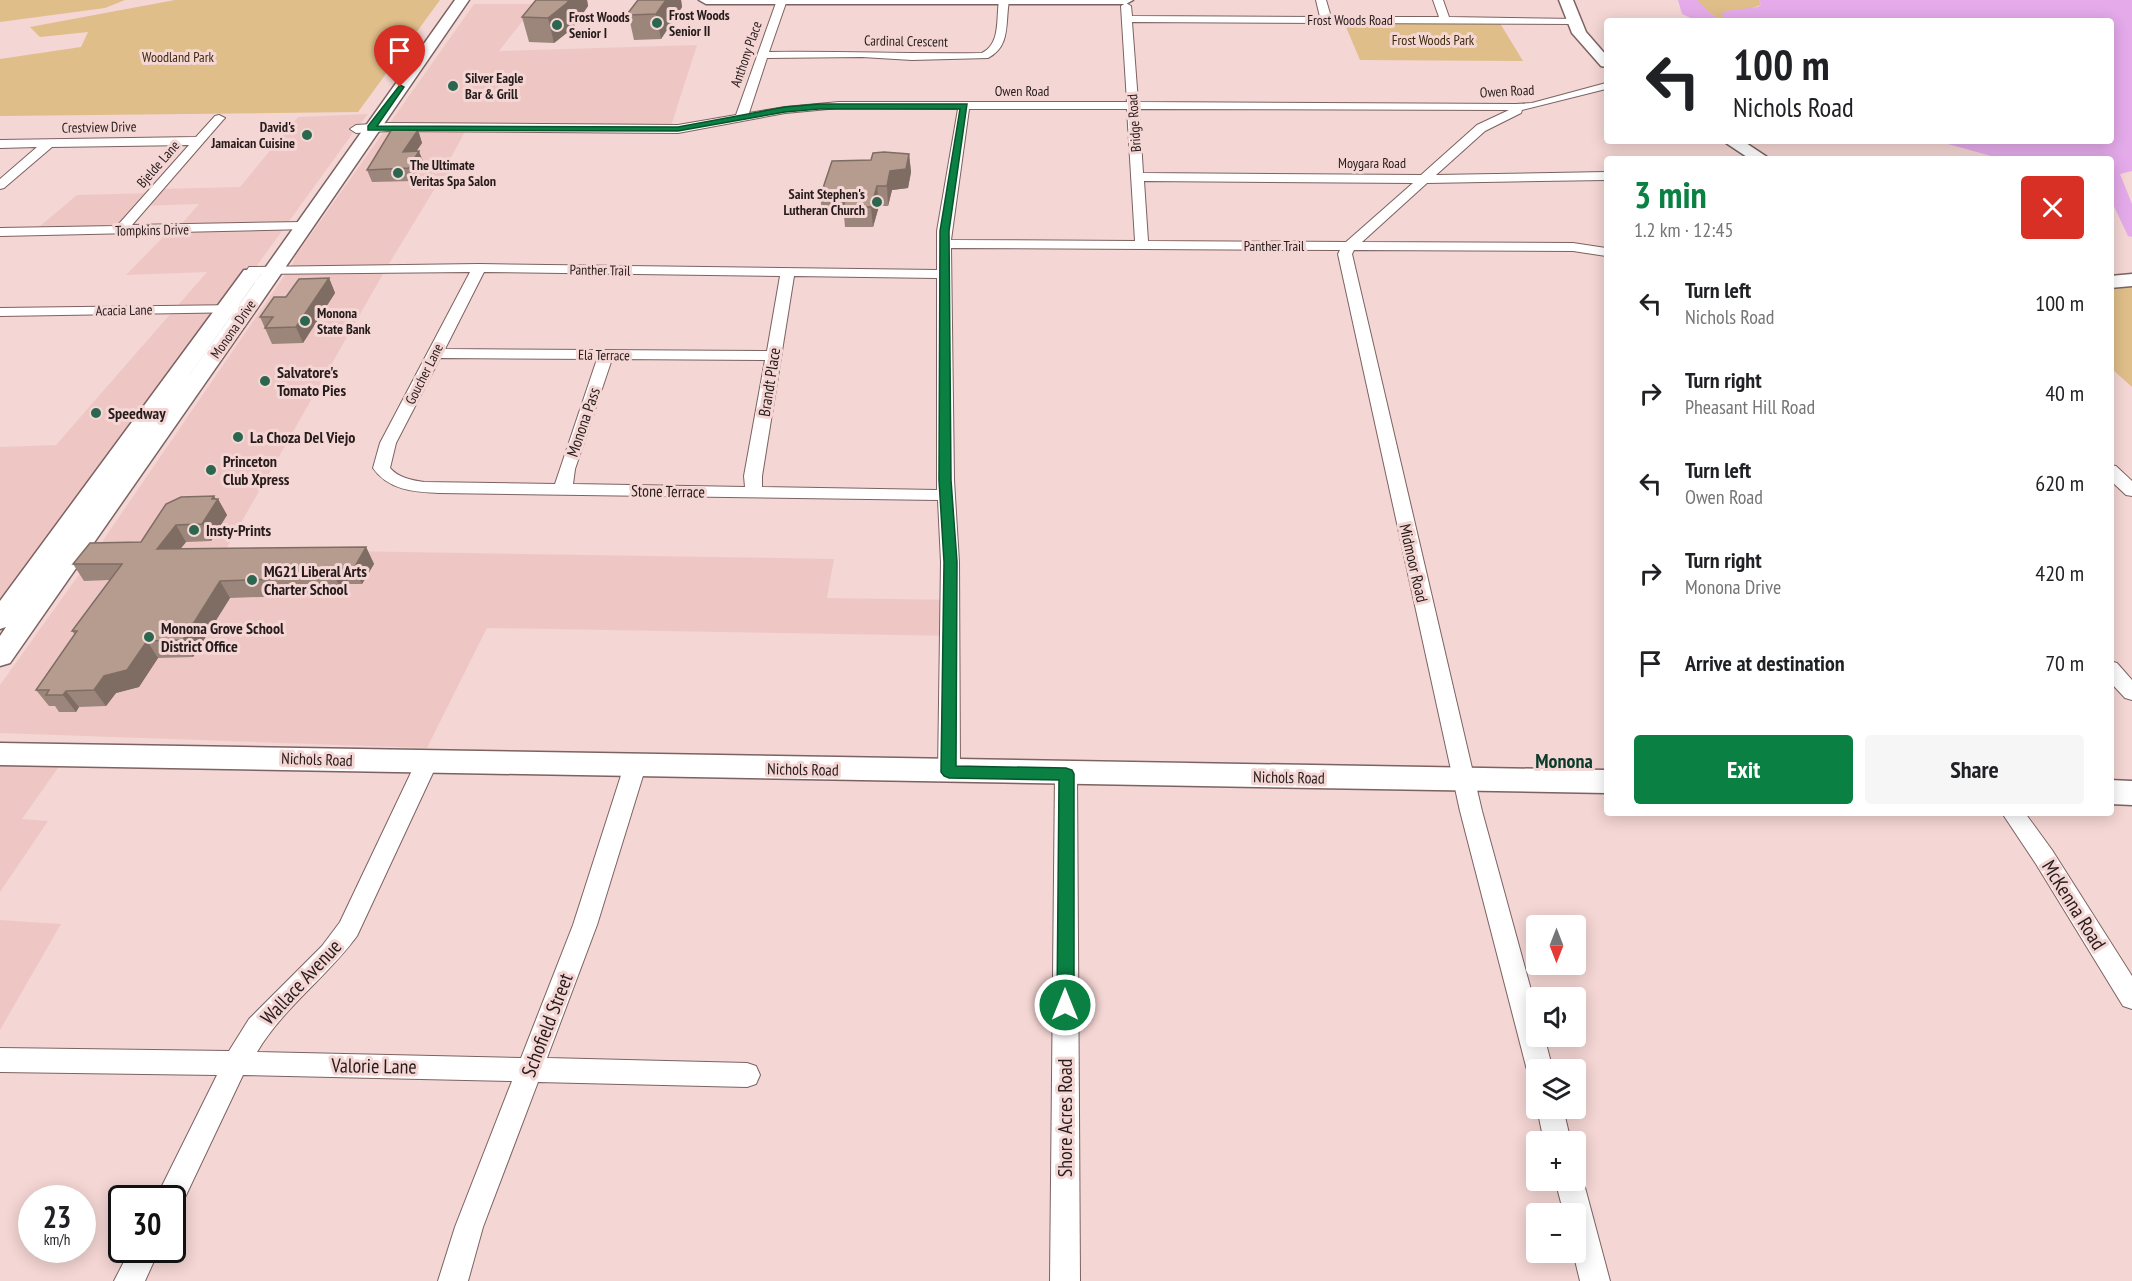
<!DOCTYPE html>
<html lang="en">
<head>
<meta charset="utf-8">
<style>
  :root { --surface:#fff; --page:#f6f6f6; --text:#202124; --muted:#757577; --accent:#0b8043 }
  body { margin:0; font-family:"PT Sans Narrow",sans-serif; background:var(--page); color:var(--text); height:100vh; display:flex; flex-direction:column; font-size:22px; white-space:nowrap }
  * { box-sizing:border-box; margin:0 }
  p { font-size:20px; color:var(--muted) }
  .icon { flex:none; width:33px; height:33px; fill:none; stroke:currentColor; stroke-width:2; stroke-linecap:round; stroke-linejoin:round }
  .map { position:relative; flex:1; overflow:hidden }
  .drawer { position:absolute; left:1604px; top:156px; width:510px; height:660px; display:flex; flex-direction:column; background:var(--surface); border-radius:6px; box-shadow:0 3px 15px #0003 }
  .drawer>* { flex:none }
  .banner { position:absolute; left:1604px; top:18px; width:510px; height:126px; border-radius:6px; box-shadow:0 3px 15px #0003; background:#fff; color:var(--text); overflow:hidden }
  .needle { width:39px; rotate:180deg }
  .controls { position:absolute; left:1526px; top:915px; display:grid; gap:12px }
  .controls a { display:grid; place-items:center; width:60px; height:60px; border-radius:6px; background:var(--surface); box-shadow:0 3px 15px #0003; font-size:30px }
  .speed { position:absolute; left:18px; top:1185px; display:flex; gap:12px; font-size:30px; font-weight:700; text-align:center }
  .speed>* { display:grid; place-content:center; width:78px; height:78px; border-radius:50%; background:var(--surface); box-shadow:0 3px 15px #0003; line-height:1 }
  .speed small { font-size:15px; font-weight:400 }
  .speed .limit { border:3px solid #111; border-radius:9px; background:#fff; color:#111 }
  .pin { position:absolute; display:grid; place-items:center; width:51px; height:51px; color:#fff; margin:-62px -26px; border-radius:50% 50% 50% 0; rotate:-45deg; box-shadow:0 0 6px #0007 }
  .pin .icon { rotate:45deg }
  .me { position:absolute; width:66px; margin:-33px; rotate:0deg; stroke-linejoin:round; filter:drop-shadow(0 0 4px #0008) }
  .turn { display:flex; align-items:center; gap:21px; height:126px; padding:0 30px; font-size:27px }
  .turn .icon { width:78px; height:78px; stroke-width:2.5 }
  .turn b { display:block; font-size:42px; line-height:51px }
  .round { display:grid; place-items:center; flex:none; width:63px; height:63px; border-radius:6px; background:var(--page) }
  .head { display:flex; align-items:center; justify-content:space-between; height:102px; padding:0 30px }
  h1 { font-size:36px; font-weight:700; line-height:45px; color:var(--accent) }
  .button { display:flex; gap:12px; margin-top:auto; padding:12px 30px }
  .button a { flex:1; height:69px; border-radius:6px; background:var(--accent); color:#fff; font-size:24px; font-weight:700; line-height:69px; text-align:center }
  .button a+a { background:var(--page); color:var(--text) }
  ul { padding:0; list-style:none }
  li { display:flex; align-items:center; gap:18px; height:90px; padding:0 30px }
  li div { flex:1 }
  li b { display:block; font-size:22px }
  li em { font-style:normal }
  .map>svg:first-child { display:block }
</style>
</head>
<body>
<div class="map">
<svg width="2132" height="1281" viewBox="0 0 2132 1281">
  <rect width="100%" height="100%" fill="#f4d6d4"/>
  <g fill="#eec7c5">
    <path d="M474,4H536L499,51L697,45L671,126H468L447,165H453L442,184L437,185L387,267L226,549L834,559L827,598L958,600L956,636L487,628L427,748L0,733V685L93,555L293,263L295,257Z"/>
    <path d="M368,114L353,133L0,620V447L56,445L207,272L126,275L170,230L177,229L199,204L141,206L120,231L33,232L77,195L152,193L156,189L240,187L298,117Z"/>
    <path d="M0,754L67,755L22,819L48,821L0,892Z"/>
    <path d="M0,920L61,924L0,1030Z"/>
  </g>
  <g fill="#dfbe89">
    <path d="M0,0H125L105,8L0,22Z"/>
    <path d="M175,0H440L358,112L0,116V59L81,47L88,32L40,37L30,27Z"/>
    <path d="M1697,0H1759L1761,5L1746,10L1725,11L1727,21C1716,18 1703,10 1697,0Z"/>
    <path d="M1343,20H1498L1523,61L1360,60Z"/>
    <path d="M2132,280V387L2111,368L2110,282Z"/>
  </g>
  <g fill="#e4aaea">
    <path d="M1678,0H1697L1711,14L1725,21H1697L1682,14Z"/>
    <path d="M1759,0H2132V171L2120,174L2132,204V237L2128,236L2111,200L2110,159H2002L1937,141H2110V21H1727L1722,14L1725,11L1758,7L1761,5Z"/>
  </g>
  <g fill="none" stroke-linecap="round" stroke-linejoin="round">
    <defs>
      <g id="street">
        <path d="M777,0H787L769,52C840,51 911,54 982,53C1001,43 996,19 999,1H1009C1005,23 1011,46 988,58L912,60L862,57L767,58L749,113L785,107L839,102H1127L1121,6L1126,3L1131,6L1132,16L1320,17L1316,0H1326L1331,17H1439L1433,0H1443L1449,17L1577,19V23L1573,24L1132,22L1138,102L1516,104L1532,103L1606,83V89L1522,110L1521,113L1485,131L1436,175L1606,172V180L1427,183L1362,242L1573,243L1606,248V256L1573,251L1354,250L1352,254L1482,811L1536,1008V1036H1544L1553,1070H1536V1080L1531,1078L1527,1070L1460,811L1338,254L1340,250L951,248L954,480L959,562L960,772L957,778L949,780L941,778L938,772L941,562L938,500L439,493C414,492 388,490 373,468L380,443L470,272L254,274L247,270L249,267L479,264L937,270V231L958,109L839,108L785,113L678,133L388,131L356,133L350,129L356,125L388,123L678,125L736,115ZM969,109H1127L1135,241L951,240ZM1139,109L1509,110L1477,125L1421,175L1143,173ZM1144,181L1413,183L1346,242L1148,241ZM484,272L780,276L767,351L445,349ZM794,276L937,278V490L762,487V476ZM440,358L597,359L555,484L424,482C411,480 399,478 390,468L396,443ZM612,359L765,360L744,476L745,487L573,484L575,469Z"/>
        <path d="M219,115L225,118L223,120L132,225L304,222L309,223L311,226L309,229L0,236V228L117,226L189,145L52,147L4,188L0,189V179L37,147L0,148V140L196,137L215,116Z"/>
        <path d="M242,305L249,309L247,312L0,316V308Z"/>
        <path d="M2110,465L2116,466L2132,481V496L2126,495L2110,480Z"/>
        <path d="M2110,661L2117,663L2132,680V700L2125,698L2110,682Z"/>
        <path d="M427,754L435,756L438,762L357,936C327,977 283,1008 257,1052L521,1058L573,925L624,766L627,760L635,758L643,760L646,766L597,925L547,1058L747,1063L756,1066L760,1075L756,1084L747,1087L538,1082L483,1227L468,1281H438L455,1227L512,1081L243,1075L180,1208L172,1211V1198H156L217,1075L0,1072V1048L229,1051L249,1019L322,946L340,922L416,762L419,756Z"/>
        <path d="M1066,766L1074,768L1077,774L1080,1281H1050L1055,774L1058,768Z"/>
        <path d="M2002,813H2025L2052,850L2132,976V1009L2123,1006L2036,864Z"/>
        <path d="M1537,1108H1563L1571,1142H1544Z"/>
        <path d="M1575,1169L1579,1170L1583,1180L1610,1281H1580L1573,1252L1575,1214H1564L1555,1180H1575Z"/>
        <path d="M130,1250H159L145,1281H114Z"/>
      </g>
      <g id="secondary">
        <path d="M455,0H469L254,313L10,663L0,666V636L6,627L0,629V601L244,270H258L261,274L173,398Z"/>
        <path d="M699,0H1133L1126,4H706Z"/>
        <path d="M1559,0H1573L1586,32L1606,55V67L1601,66L1572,33Z"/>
        <path d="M1723,141H1743L1770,159H1750Z"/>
        <path d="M2132,274V286L2110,288V276Z"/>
        <path d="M0,743L1606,770V793L0,765Z"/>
        <path d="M2110,780L2132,781V805L2110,804Z"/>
      </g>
    </defs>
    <use href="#street" stroke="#7c6261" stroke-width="2"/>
    <use href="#secondary" stroke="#7c6261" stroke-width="3"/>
    <use href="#street" fill="#fff" fill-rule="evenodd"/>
    <use href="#secondary" fill="#fff" fill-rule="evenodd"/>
  </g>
  <g fill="#9c867b">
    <path d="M536,0H587L588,6L573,28L554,43L529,42L522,17Z"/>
    <path d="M638,0H681L682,7L661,39L634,40L628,13Z"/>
    <path d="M418,130L422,143L416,151L424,164L413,181L372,182L367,170Z"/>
    <path d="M909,154L911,172L908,188L892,190L888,206H879L873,227H845L844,216H823L820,197L871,160Z"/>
    <path d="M329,278L335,293L303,343L272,344L260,317L286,297Z"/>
    <path d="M216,499H218L227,515L211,541L186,542L180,549L366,547L374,564L362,584H349L343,594L230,598L193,657L158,658L139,687L116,693L106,706L79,707L76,712H59L55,706H49L36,690L75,635L72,631L110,580L84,581L73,564L141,542Z"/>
  </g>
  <g fill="#7f6d64">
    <path d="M569,0H587L588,6L573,28L554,43L548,18Z"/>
    <path d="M666,0H681L682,7L661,39L656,14Z"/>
    <path d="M418,130L422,143L408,164L403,152Z"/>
    <path d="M419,151L424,164L413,181L409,168Z"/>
    <path d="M909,154L911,172L908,188L892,190L888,206L887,186L890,171Z"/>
    <path d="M877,186L879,206L873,227L871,207Z"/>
    <path d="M329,278L335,293L303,343L296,327Z"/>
    <path d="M214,496L217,501L218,499L227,515L211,541L202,524L212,499Z"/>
    <path d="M176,525L186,542L167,566L157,549Z"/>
    <path d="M366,547L374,564L362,584L354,568Z"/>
    <path d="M341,568L349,584L343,594L335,577Z"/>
    <path d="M220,581L230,598L193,657L183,640Z"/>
    <path d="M147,641L158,658L139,687L116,693L106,706L94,690L104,676Z"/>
    <path d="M66,691L79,707L76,712L63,695Z"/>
  </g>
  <g fill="#b59c8f" stroke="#7f6d64" stroke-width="1.5">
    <path d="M536,0H569L567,3L548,18L522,17Z"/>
    <path d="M638,0H666L656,14L629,15L630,13H628Z"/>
    <path d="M392,129L418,130L403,152L419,151L409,168L367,170Z"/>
    <path d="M884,152L909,154L906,169L890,171L887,186H877L871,207H843L846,197H820L832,161L871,160L873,153Z"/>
    <path d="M329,278L296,327L265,328L273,317H260L274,297H286L299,279Z"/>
    <path d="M214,496L212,499H218L202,524L176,525L157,549L366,547L354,568H341L335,577L220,581L183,640L147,641L127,670L104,676L94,690L66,691L63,695H46L49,690H36L77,631H72L122,564H73L90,543L141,542L166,504L181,497Z"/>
  </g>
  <path fill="#0b8043" stroke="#07532c" stroke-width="1.5" d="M400,85L404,87L377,126L678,127L785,107L819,104H967L949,231L951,480L957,562L956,766L1066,768L1072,770L1074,774V1005L1072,1011L1065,1013L1059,1011L1057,1005L1059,780L949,778L944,776L941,772L944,562L939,480L940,231L960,109H819L785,112L678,131L368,130V126Z"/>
  <g fill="#2b664f" stroke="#f4d6d4" stroke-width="2">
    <circle cx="657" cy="23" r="6"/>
    <circle cx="557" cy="25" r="6"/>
    <circle cx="453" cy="86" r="6"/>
    <circle cx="307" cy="135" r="6"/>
    <circle cx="398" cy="173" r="6"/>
    <circle cx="877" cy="202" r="6"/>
    <circle cx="305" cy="321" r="6"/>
    <circle cx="265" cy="381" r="6"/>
    <circle cx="96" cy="413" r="6"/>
    <circle cx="238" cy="437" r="6"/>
    <circle cx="211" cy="470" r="6"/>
    <circle cx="194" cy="530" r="6"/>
    <circle cx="252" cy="580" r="6"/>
    <circle cx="149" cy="637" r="6"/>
  </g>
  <g text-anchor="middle" stroke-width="6" stroke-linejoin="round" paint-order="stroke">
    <g font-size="14" font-weight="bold" fill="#271c1c" stroke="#f4d6d4" text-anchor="start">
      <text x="669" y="20">Frost Woods<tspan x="669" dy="16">Senior II</tspan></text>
      <text x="569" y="22">Frost Woods<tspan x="569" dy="16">Senior I</tspan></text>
      <text x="465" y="83">Silver Eagle<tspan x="465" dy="16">Bar &amp; Grill</tspan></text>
      <text x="295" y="132" text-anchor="end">David's<tspan x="295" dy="16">Jamaican Cuisine</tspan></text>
      <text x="410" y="170">The Ultimate<tspan x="410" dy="16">Veritas Spa Salon</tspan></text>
      <text x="865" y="199" text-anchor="end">Saint Stephen's<tspan x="865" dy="16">Lutheran Church</tspan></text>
      <text x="317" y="318">Monona<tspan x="317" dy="16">State Bank</tspan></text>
    </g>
    <g font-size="14" fill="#271c1c" stroke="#f4d6d4">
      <text x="1350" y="25">Frost Woods Road</text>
      <text transform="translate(906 41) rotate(1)" y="5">Cardinal Crescent</text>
      <text transform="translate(746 54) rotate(-71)" y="5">Anthony Place</text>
      <text x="1022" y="96">Owen Road</text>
      <text transform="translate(1507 91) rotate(-3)" y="5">Owen Road</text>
      <text transform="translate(1134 123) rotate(-94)" y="5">Bridge Road</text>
      <text transform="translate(99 127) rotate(-1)" y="5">Crestview Drive</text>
      <text x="1372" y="168">Moygara Road</text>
      <text transform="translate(158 164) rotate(-49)" y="5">Bjelde Lane</text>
      <text transform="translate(152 230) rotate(-1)" y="5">Tompkins Drive</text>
      <text x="1274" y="251">Panther Trail</text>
      <text transform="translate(600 270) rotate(1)" y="5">Panther Trail</text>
      <text transform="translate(124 310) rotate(-1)" y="5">Acacia Lane</text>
      <text transform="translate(233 329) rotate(-55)" y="5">Monona Drive</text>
      <text transform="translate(604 355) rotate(1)" y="5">Ela Terrace</text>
      <text transform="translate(424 374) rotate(-63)" y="5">Goucher Lane</text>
    </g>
    <g font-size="14" fill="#3d2b09" stroke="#f4d6d4">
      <text x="1433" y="45">Frost Woods Park</text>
      <text x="178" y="62">Woodland Park</text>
    </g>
    <g font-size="16" font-weight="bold" fill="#271c1c" stroke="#f4d6d4" text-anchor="start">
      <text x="277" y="378">Salvatore's<tspan x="277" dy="18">Tomato Pies</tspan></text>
      <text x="108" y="419">Speedway</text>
      <text x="250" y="443">La Choza Del Viejo</text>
      <text x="223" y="467">Princeton<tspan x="223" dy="18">Club Xpress</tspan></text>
      <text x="206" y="536">Insty-Prints</text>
      <text x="264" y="577">MG21 Liberal Arts<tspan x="264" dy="18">Charter School</tspan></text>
      <text x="161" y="634">Monona Grove School<tspan x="161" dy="18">District Office</tspan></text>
    </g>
    <g font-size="16" fill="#271c1c" stroke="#f4d6d4">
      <text transform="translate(769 382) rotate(-81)" y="6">Brandt Place</text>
      <text transform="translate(583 422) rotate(-71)" y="6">Monona Pass</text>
      <text transform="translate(668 491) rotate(1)" y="6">Stone Terrace</text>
      <text transform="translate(1414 563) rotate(77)" y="6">Midmoor Road</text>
      <text transform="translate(317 759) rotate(2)" y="6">Nichols Road</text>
      <text transform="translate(803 769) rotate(1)" y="6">Nichols Road</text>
      <text transform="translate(1289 777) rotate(1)" y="6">Nichols Road</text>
    </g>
    <g font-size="20" font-weight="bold" fill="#093b2a" stroke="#f4d6d4">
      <text x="1564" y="768">Monona</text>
    </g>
    <g font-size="20" fill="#271c1c" stroke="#f4d6d4">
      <text transform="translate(2074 905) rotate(58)" y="7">McKenna Road</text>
      <text transform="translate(301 982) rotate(-47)" y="7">Wallace Avenue</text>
      <text transform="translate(547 1025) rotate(-69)" y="7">Schofield Street</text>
      <text transform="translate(374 1066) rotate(1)" y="7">Valorie Lane</text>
      <text transform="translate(1065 1118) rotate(-90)" y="7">Shore Acres Road</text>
    </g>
  </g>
</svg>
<div class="controls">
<a><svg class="needle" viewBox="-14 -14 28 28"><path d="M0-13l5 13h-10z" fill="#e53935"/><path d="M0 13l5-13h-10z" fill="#757577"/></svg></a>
<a><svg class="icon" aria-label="sound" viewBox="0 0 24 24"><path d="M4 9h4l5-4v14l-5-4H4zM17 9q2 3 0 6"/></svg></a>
<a><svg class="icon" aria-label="layers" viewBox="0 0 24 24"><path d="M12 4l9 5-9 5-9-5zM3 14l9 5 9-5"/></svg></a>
<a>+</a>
<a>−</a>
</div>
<div class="speed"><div>23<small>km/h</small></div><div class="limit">30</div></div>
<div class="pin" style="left:400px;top:87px;background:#d93025"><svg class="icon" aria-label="arrive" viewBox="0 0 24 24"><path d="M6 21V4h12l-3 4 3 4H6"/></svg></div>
<svg class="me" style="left:1065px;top:1005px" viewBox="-20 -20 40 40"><circle r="17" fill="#0b8043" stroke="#fff" stroke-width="3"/><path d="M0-11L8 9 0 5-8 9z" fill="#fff"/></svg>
<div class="banner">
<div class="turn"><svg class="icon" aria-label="left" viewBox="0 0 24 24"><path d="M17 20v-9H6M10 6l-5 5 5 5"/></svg><div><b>100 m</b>Nichols Road</div></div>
</div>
<section class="drawer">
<div class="head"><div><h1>3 min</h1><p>1.2 km · 12:45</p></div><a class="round" style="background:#d93025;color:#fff"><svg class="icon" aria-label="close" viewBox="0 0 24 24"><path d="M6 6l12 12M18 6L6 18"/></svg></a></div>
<ul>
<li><svg class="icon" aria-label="left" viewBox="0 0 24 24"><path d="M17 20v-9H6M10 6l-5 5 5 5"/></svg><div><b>Turn left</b><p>Nichols Road</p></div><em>100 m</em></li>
<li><svg class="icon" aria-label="right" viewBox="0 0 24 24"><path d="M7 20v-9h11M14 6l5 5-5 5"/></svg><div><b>Turn right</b><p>Pheasant Hill Road</p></div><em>40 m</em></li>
<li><svg class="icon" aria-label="left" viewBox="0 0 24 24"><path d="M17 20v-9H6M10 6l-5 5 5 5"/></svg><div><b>Turn left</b><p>Owen Road</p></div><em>620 m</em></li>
<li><svg class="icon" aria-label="right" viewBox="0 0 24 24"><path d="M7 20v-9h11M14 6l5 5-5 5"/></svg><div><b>Turn right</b><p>Monona Drive</p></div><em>420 m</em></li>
<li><svg class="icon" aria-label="arrive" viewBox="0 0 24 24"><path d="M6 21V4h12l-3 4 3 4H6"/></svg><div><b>Arrive at destination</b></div><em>70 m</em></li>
</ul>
<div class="button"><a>Exit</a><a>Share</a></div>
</section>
</div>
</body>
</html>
